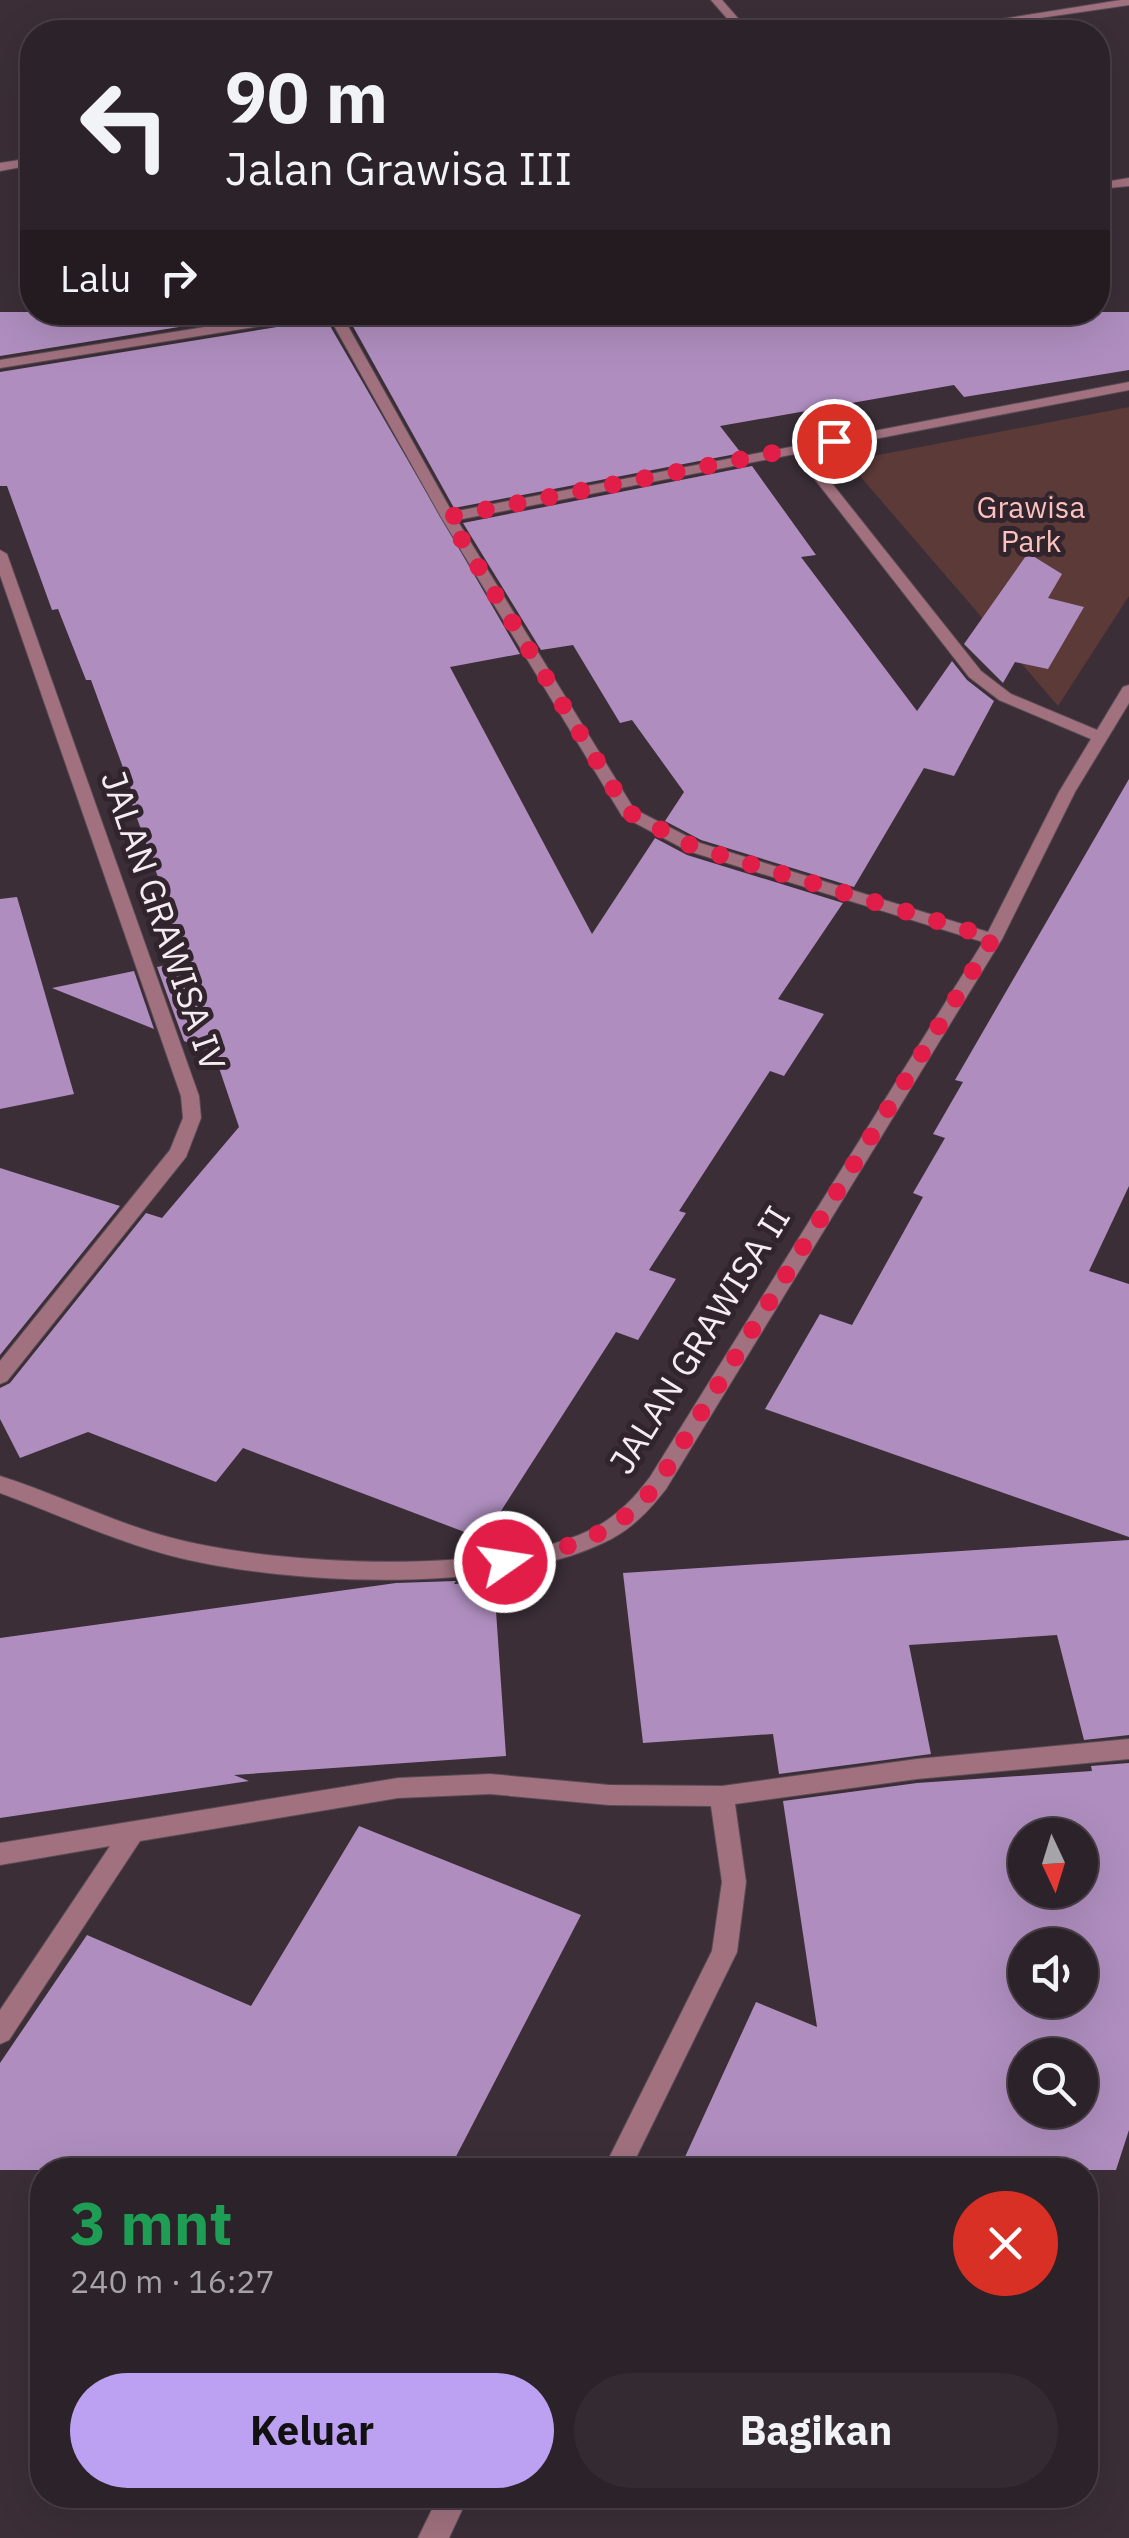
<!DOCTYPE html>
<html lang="id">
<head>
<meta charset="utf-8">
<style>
  :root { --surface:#2c2229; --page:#342a31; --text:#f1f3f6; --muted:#a6a4a8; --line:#483f46; --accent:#bca0f2 }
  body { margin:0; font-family:"IBM Plex Sans",sans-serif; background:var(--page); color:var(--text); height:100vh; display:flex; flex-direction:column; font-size:38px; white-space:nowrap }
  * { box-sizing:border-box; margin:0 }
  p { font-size:32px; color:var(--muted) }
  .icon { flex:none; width:55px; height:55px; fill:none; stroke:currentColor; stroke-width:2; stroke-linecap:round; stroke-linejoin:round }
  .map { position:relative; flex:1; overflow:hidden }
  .drawer { position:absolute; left:30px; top:2158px; width:1068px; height:350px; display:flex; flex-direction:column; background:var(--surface); border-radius:40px; box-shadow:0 10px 40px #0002,0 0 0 2px var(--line) }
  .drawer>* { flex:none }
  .hud { position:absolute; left:20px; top:20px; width:1090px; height:305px; border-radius:40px; box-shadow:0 10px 40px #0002,0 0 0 2px var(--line); background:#2c2229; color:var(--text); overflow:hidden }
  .needle { width:65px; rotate:176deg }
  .controls { position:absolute; left:1008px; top:1818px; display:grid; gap:20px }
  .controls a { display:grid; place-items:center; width:90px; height:90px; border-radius:50%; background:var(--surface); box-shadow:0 10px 40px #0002,0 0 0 2px var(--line); font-size:50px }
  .pin { position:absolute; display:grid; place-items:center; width:85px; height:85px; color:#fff; margin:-42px; border:5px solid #fff; border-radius:50%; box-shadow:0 2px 10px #0007 }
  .me { position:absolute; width:110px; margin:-55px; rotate:77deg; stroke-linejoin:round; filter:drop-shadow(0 0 8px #0008) }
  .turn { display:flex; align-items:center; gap:35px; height:210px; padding:0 40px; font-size:45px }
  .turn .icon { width:130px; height:130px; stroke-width:2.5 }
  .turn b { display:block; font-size:70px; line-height:85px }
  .then { display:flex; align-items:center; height:95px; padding:0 40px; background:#0003; gap:20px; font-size:38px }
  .round { display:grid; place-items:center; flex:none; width:105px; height:105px; border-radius:52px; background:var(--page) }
  .summary { display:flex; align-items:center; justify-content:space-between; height:170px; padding:0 40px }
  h1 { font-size:60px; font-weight:700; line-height:75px; color:#1e9e55 }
  .button { display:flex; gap:20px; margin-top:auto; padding:20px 40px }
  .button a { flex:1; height:115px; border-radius:60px; background:var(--accent); color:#111; font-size:40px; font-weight:700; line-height:115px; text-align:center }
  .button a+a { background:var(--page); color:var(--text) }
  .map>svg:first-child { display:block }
</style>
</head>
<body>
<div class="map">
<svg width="1129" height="2538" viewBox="0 0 1129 2538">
  <rect width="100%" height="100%" fill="#3b2e37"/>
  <path fill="#5c3a38" d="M1129,407V596L1058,706L847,461Z"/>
  <g fill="#af8ebf" fill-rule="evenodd">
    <path d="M0,312H271L0,356Z"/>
    <path d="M345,312H1129V370L964,397L954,385L720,426L741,453L454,508Z"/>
    <path d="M326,319L520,654L450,667L592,934L655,838L687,855L843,903L778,999L824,1014L784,1076L770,1071L679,1211L686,1213L649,1270L676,1279L638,1340L616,1332L483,1539L243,1448L216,1482L88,1432L20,1458L0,1419V1388L10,1383L146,1213L162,1218L239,1127L214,1053L184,1041L157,967L177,963L148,882L159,880L132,804L136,803L91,680H86L58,609L52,610L7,486H0V372Z"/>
    <path d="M752,466L816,555L801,557L917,711L952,661L967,680L994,701L954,776L924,768L854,887L701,840L665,821L684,792L632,720L620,723L573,645L541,650L463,523Z"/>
    <path d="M1028,553L1062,574L1048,598L1084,607L1048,669L1015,662L1003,683L964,644Z"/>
    <path d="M1129,779V1186L1089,1271L1129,1284V1537L765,1409L820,1314L852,1325L923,1197L913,1193L945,1138L933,1134L963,1082L955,1080Z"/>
    <path d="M17,897L74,1094L0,1109V899Z"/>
    <path d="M134,971L154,1029L52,988Z"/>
    <path d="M0,1168L120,1206L0,1355Z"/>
    <path d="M1129,1540V1735L1084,1740L1057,1635L909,1645L931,1754L779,1774L773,1734L643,1743L623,1573Z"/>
    <path d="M456,1581L454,1584L494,1582L506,1756L234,1775L249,1781L0,1818V1638L396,1583Z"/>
    <path d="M1129,1763V2130L1116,2170H679L756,2002L817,2027L783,1801L917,1783L1092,1771L1091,1766ZM1025,1835H1080V1890H1025ZM1025,1945H1080V2000H1025ZM1025,2055H1080V2110H1025Z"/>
    <path d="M359,1826L581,1915L449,2170H0V2063L87,1935L251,2006Z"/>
  </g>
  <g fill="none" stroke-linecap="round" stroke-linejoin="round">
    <defs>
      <g id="minor">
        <path d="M711,0H722L750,32H739Z"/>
        <path d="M1121,0H1129V5L944,32H920Z"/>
        <path d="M32,158V165L0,171V163Z"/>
        <path d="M1129,178V186L1098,189V183Z"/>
        <path d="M298,312H340L452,512L1129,382V390L807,452L981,671L1011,694L1097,730L1123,687L1129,685V703L1075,792L1002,939L666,1489C648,1512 630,1531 603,1543C496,1594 293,1585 180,1558C118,1543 60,1515 0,1493V1476C60,1495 118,1525 180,1540C281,1565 493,1576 588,1531C614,1519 633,1500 650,1477L983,942L688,851L622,816L441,517L328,315L0,368V360ZM795,454L969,677L999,700L1091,739L1059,792L988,932L700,843L634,809L457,520Z"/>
        <path d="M0,550L7,554L199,1096L201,1118L186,1157L7,1381L0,1384V1361L170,1150L183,1118L181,1096L0,575Z"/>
        <path d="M1129,1739V1759L917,1779L735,1804L746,1882L737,1952L630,2170H603L712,1951L722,1882L711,1806L609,1805L490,1794L398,1798L140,1841L9,2040L0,2044V2010L110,1846L0,1865V1843L398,1778L490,1774L609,1785L722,1786L917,1759Z"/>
        <path d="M439,2495H469L449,2538H418Z"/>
      </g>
    </defs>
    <use href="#minor" stroke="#594c55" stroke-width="2"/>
    <use href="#minor" fill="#a1717f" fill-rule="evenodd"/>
  </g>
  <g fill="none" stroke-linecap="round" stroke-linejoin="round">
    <path stroke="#e11d48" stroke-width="18" stroke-dasharray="0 32.4" d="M505,1562C572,1546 613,1539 658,1483L993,938L694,847L628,812L448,517L834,441"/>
  </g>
  <g text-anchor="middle" stroke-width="10" stroke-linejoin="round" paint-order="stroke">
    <g font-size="30" fill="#fbc2be" stroke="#31242d">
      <text x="1031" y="518">Grawisa<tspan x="1031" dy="34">Park</tspan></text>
    </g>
    <g font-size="35" fill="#f5ecf2" stroke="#31242d">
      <text transform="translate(163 921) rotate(71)" y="12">JALAN GRAWISA IV</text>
      <text transform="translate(700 1340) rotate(-58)" y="12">JALAN GRAWISA II</text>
    </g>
  </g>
</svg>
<div class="controls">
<a><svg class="needle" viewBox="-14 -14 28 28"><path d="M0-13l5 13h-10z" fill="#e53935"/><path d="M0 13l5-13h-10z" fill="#a6a4a8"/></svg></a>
<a><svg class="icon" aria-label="sound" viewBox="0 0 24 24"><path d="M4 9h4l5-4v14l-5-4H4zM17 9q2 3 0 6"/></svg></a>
<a><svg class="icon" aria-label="search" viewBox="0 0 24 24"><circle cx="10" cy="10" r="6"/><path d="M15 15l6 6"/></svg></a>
</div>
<div class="pin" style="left:834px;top:441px;background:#d93025"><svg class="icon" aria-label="arrive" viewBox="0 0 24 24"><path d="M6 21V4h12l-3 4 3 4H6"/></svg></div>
<svg class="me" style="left:505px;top:1562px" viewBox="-20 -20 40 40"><circle r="17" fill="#e11d48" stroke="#fff" stroke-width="3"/><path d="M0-11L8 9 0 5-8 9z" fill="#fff"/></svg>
<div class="hud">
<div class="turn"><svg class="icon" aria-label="left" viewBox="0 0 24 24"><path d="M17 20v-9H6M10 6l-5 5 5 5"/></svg><div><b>90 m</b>Jalan Grawisa III</div></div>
<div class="then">Lalu<svg class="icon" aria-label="right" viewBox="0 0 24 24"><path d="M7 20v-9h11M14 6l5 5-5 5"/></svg></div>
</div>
<section class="drawer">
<div class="summary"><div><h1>3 mnt</h1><p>240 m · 16:27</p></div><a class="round" style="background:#d93025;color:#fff"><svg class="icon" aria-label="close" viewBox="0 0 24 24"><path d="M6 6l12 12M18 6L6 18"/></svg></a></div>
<div class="button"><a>Keluar</a><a>Bagikan</a></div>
</section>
</div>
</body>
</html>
